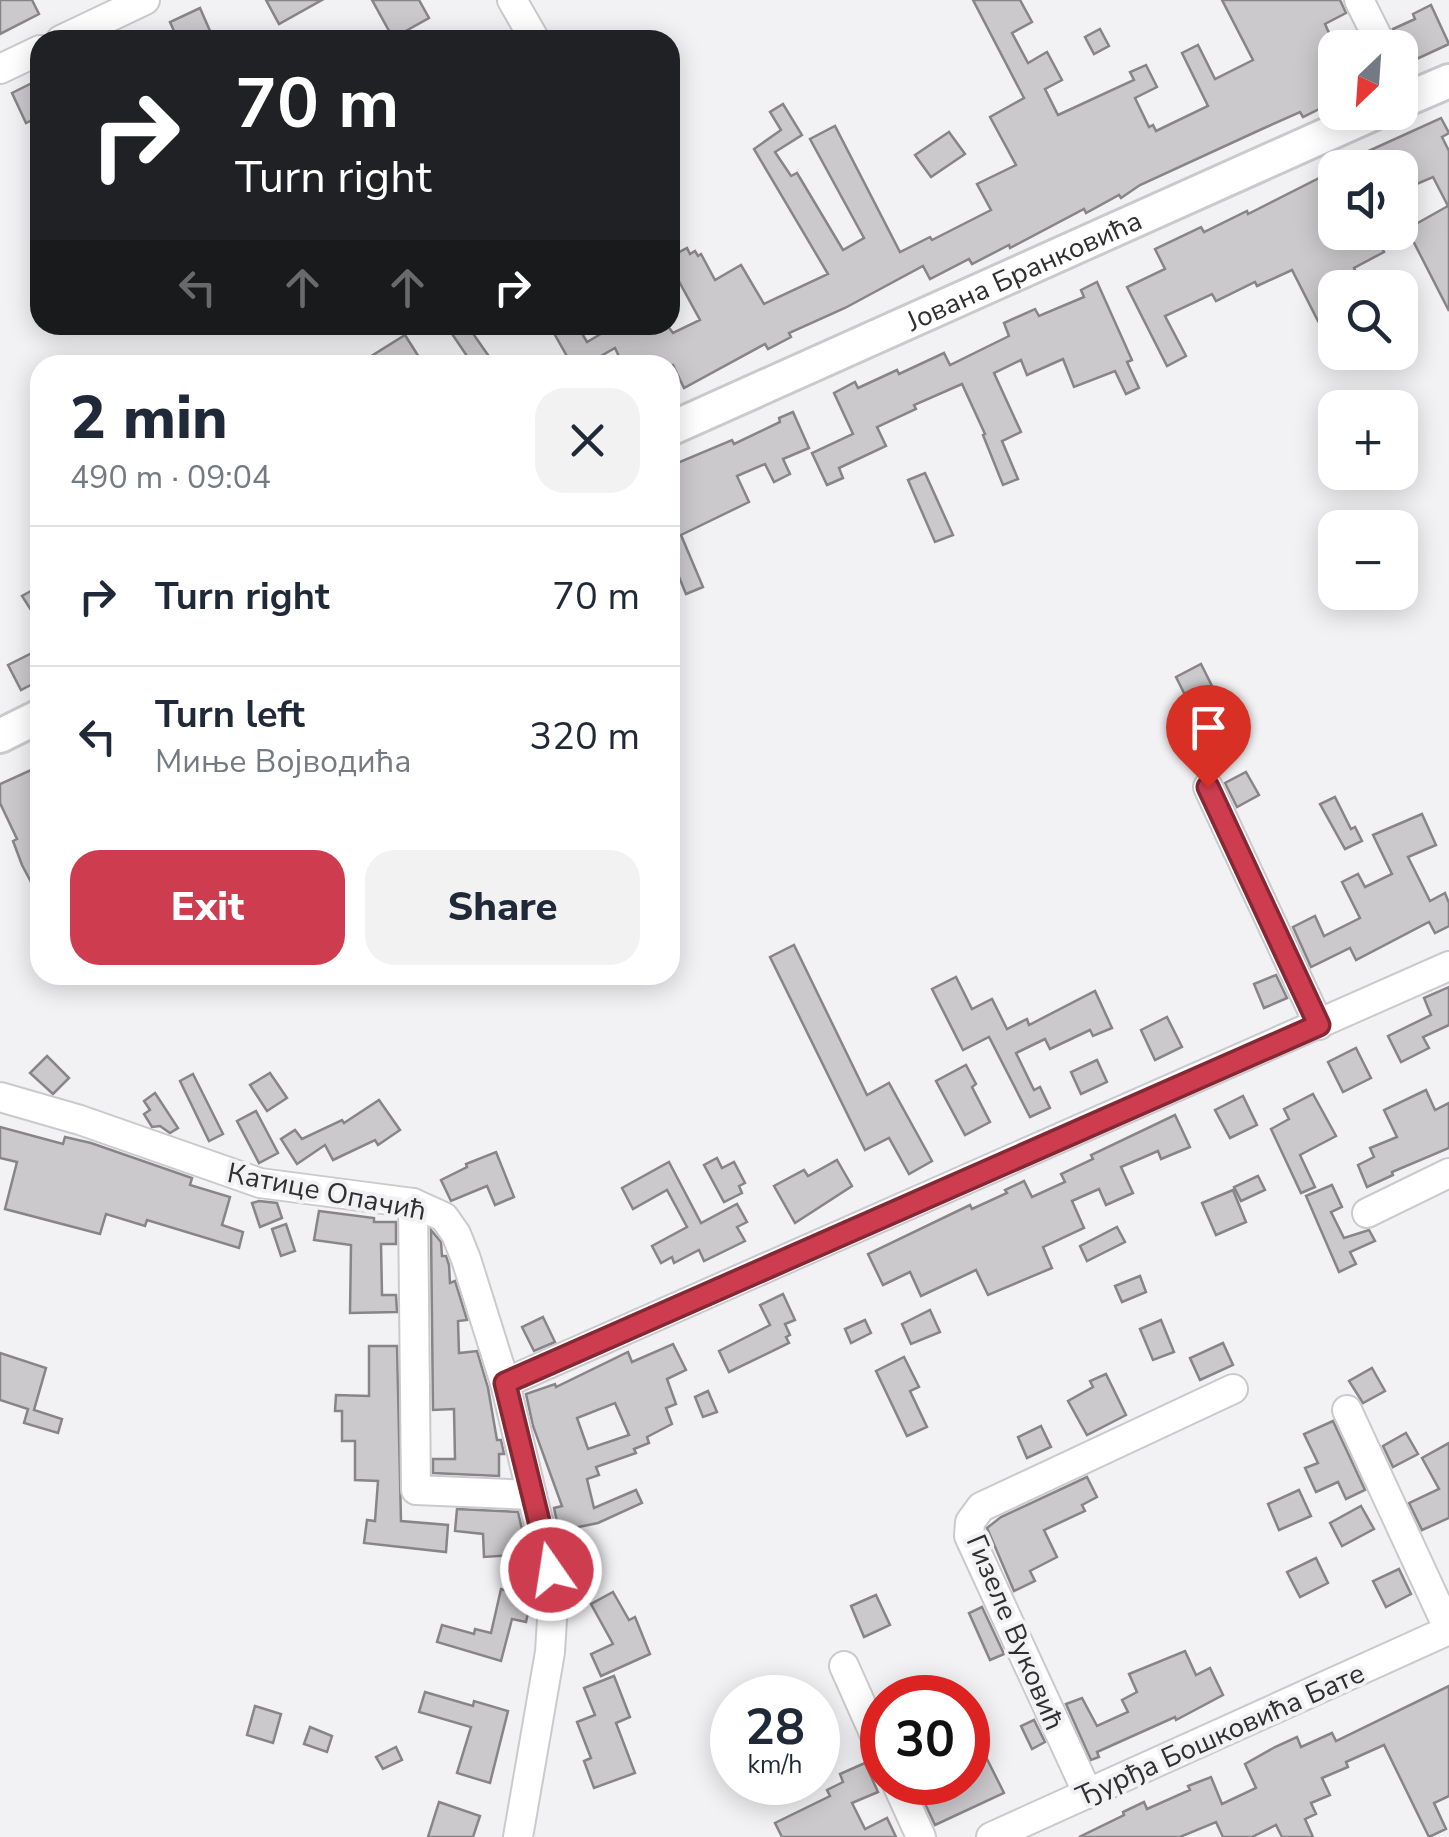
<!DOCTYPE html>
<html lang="en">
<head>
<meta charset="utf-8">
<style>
  :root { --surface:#fff; --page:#f2f2f3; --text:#1f2937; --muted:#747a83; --line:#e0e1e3; --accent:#cd3d4f }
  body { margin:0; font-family:"Nunito Sans",sans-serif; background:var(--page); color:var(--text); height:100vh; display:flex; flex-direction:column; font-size:38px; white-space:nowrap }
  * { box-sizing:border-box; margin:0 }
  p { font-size:32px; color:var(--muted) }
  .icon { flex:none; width:55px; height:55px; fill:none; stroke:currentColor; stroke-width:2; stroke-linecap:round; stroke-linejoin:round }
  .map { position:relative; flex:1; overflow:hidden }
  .sheet { position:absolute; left:30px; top:355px; width:650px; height:630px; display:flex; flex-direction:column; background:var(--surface); border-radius:30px; box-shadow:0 5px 25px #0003 }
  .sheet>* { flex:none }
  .guide { position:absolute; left:30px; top:30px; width:650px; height:305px; border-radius:30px; box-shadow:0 5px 25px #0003; background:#202124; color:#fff; overflow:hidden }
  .needle { width:65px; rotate:205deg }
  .buttons { position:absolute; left:1318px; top:30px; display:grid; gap:20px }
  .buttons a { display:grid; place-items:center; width:100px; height:100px; border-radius:20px; background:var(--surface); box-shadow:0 5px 25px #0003; font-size:50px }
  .speed { position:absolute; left:710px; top:1675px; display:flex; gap:20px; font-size:50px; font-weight:700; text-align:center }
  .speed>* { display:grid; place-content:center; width:130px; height:130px; border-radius:50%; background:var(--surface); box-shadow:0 5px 25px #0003; line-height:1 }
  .speed small { font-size:25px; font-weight:400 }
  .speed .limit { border:15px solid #d22; background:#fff; color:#111 }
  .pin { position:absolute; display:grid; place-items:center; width:85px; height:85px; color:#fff; margin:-102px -42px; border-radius:50% 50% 50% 0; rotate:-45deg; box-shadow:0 0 10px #0007 }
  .pin .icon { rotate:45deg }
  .me { position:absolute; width:110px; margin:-55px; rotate:347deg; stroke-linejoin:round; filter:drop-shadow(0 0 8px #0008) }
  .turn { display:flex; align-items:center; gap:35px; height:210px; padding:0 40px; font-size:45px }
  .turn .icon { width:130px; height:130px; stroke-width:2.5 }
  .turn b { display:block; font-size:70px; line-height:85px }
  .lanes { display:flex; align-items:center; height:95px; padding:0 40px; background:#0003; justify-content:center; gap:50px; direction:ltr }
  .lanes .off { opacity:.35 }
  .round { display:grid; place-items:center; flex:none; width:105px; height:105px; border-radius:30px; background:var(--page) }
  .overview { display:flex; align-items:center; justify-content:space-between; height:170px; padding:0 40px }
  h1 { font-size:60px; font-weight:800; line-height:75px }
  .primary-button { display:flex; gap:20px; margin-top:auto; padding:20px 40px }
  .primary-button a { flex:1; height:115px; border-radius:30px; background:var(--accent); color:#fff; font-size:40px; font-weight:800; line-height:115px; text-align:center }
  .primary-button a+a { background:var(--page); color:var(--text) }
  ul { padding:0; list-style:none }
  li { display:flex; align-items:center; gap:30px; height:140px; padding:0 40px; border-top:2px solid var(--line) }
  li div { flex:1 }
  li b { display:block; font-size:38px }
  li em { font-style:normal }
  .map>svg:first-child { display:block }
</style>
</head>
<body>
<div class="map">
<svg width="1449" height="1837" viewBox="0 0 1449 1837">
  <rect width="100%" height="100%" fill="#f2f2f5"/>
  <g fill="#cbc9cc" stroke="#878587" stroke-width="2.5" fill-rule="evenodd">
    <path d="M0,0H32L39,14L0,34Z"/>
    <path d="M266,0H322L279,24Z"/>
    <path d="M372,0H419L429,18L393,38Z"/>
    <path d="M973,0H1020L1032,22L1012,33L1028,63L1047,52L1062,80L1045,89L1058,115L1134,80L1130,72L1146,65L1157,87L1135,98L1149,127L1153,125L1156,131L1208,106L1182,53L1198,45L1215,79L1253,60L1222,0H1340L1346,13L1325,24L1335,46V101L1303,117L1300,112L1262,129L1140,185L1121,198L1119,195L1086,213L1084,209L1010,248L1009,245L972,264L969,259L930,279L923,266L845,308L789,333L791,337L768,349L765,344L684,388L673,365H623L615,348L585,365H572L555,335L573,325H577L587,342L616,325H667L673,333L700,320L676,276L670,280V257L687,248L690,254L695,251L698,256L701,254L715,280L741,265L764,304L828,274L754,149L781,130L770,112L783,104L802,135L775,152L791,176L797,173L843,250L864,238L810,139L835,126L900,252L930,237L932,240L991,210L977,184L1016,165L990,117L1024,98Z"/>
    <path d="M1431,5L1449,44L1408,63L1393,29L1415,19L1413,14Z"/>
    <path d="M200,8L214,40H178L170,22Z"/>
    <path d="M1100,29L1109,46L1094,54L1085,37Z"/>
    <path d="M40,79V116L26,123L12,93Z"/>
    <path d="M1441,118L1449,133L1442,137L1449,151V311L1407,229L1448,206L1433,177L1400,191V168H1331Z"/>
    <path d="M949,132L965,154L931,177L915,155Z"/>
    <path d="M1335,170V232H1374L1384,252L1354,268L1364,288H1335V312L1318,321L1292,270L1257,286L1255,282L1216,301L1212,294L1165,316L1186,356L1167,366L1127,287L1165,269L1155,249L1201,227L1204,232L1247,211L1248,214Z"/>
    <path d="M1097,282L1132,360L1127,362L1139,388L1126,394L1115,371L1074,387L1063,359L1027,375L1021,360L994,373L1021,432L1002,441L1018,479L1003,485L983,435L985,434L962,384L914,405L916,409L877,427L886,446L839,468L843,478L827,485L812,453L853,434L834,393L855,382L858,388L897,370L899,374L944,353L950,365L1009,336L1004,323L1035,309L1039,316L1084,297L1081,290Z"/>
    <path d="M446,325H467L495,365H473Z"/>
    <path d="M405,335L424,365H357Z"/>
    <path d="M793,412L809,448L783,459L790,474L774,482L765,464L737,476L749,502L681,535L703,587L686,594L679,577L670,581V466L732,440L734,444L780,422L779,418Z"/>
    <path d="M925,473L953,535L935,542L908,480Z"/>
    <path d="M40,586V624L22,596Z"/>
    <path d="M40,649V680L21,690L8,665Z"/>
    <path d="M1201,664L1214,690L1189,703L1176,677Z"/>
    <path d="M40,766V899L22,865L13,841L17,839L0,803V784Z"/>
    <path d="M1246,772L1259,795L1237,807L1225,783Z"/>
    <path d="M1335,797L1351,829L1355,827L1362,841L1345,849L1320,804Z"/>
    <path d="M1422,814L1436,845L1408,857L1430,901L1445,893L1449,903V926L1435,933L1429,922L1356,960L1350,948L1311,967L1293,927L1315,916L1324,936L1360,918L1342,882L1358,874L1365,887L1392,874L1373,835Z"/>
    <path d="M794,945L867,1095L889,1083L932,1161L909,1174L889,1138L865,1150L770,957Z"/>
    <path d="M1276,975L1287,998L1264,1008L1254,984Z"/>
    <path d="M956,977L972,1009L992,999L1007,1029L1027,1019L1029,1025L1095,991L1112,1028L1093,1036L1090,1030L1050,1049L1045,1039L1016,1053L1034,1090L1040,1087L1050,1108L1030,1117L989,1037L963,1050L932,989Z"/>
    <path d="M1449,987V1025L1423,1037L1429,1048L1401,1062L1388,1036L1431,1015L1424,998Z"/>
    <path d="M1167,1017L1182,1047L1155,1060L1141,1030Z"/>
    <path d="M1356,1048L1371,1078L1343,1092L1328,1062Z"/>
    <path d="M47,1056L69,1078L53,1094L30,1073Z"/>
    <path d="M1097,1060L1107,1082L1081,1094L1071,1072Z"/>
    <path d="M966,1065L976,1084L972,1087L990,1122L965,1135L936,1081Z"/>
    <path d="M270,1073L287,1098L267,1111L250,1085Z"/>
    <path d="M193,1074L223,1134L209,1141L180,1081Z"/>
    <path d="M1426,1090L1435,1110L1449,1103V1148L1392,1172L1393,1175L1367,1187L1358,1165L1374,1157L1370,1148L1397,1137L1384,1110Z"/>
    <path d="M155,1093L178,1128L170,1133L160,1126L152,1127L144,1114L150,1110L144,1101Z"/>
    <path d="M1313,1094L1336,1136L1300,1155L1315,1187L1301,1193L1271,1129L1289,1119L1284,1109Z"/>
    <path d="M1243,1096L1257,1125L1230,1138L1215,1110Z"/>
    <path d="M379,1100L400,1130L378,1145L375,1140L333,1160L325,1145L297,1164L281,1139L295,1130L302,1139L342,1120L344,1123Z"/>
    <path d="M256,1111L278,1153L259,1163L237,1121Z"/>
    <path d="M1175,1115L1190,1147L1161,1159L1158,1151L1121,1167L1133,1193L1106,1205L1099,1189L1072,1201L1084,1228L1043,1247L1052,1268L988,1295L976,1270L921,1296L910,1272L883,1285L868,1254L970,1205L972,1209L1007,1193L1005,1190L1024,1181L1032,1197L1065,1182L1061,1174L1093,1159L1091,1155Z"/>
    <path d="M0,1127L63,1144L65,1137L91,1143L192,1178L190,1185L230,1197L222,1225L243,1232L239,1248L147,1220L145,1226L106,1214L100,1234L5,1209L17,1162L0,1158Z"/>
    <path d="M496,1152L514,1197L495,1205L487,1186L451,1201L441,1180L467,1167L466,1164Z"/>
    <path d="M717,1158L722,1168L734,1162L745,1183L739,1186L742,1193L724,1202L704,1165Z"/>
    <path d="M837,1160L852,1186L795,1223L774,1186L804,1170L808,1176Z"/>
    <path d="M669,1162L701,1223L737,1204L747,1222L737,1227L745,1241L704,1261L699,1250L674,1263L672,1257L661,1263L652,1246L687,1227L667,1190L633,1209L622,1188Z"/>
    <path d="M1258,1176L1265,1190L1241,1201L1234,1187Z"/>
    <path d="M1332,1185L1342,1207L1331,1212L1344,1238L1369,1230L1375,1241L1350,1252L1356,1264L1339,1272L1306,1196Z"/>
    <path d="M1233,1190L1246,1222L1216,1235L1202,1203Z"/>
    <path d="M259,1201L277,1203L282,1218L260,1227L252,1203Z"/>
    <path d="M319,1211L374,1218V1222H396V1244H381L382,1295H396L397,1312L350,1313L351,1245L314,1240Z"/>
    <path d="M286,1224L295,1251L281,1256L272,1229Z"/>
    <path d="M1117,1227L1125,1242L1087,1261L1080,1246Z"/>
    <path d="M431,1230L441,1242L442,1256H446L449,1265L450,1283L455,1281L467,1320L458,1321L459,1353L477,1351L488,1388L497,1440H501L504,1454H499V1476L433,1473V1459H455L454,1409L433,1410Z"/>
    <path d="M1140,1276L1146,1292L1122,1302L1115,1286Z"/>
    <path d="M783,1294L795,1320L785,1324L790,1335L786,1337L789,1343L729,1372L719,1351L770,1325L760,1305Z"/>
    <path d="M930,1310L940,1332L911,1344L902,1324Z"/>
    <path d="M543,1317L555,1342L534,1351L522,1327Z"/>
    <path d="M865,1320L871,1333L851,1343L845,1329Z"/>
    <path d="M1161,1320L1174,1352L1153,1360L1140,1329Z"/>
    <path d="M1223,1343L1233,1365L1200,1380L1190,1358Z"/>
    <path d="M673,1344L686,1370L667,1379L676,1404L666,1408L672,1424L647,1437L649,1443L634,1449L636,1453L596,1467L599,1475L587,1479L594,1508L636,1490L642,1503L598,1523L559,1531L554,1508L562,1506L533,1426L526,1394L555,1384L556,1387L628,1352L632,1362ZM615,1403L629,1435L588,1449L577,1418Z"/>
    <path d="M369,1346H397L401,1521L448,1525L446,1552L364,1543L367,1520L375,1521L378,1481L355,1480V1441H342V1411H335L336,1395L369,1396Z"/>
    <path d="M0,1353L46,1368L34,1410L62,1419L58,1433L24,1423L28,1409L0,1400Z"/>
    <path d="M904,1357L919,1387L910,1391L927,1427L907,1436L876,1371Z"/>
    <path d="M1372,1368L1385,1391L1363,1403L1349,1381Z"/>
    <path d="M1106,1374L1126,1415L1087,1435L1068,1401L1093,1387L1090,1381Z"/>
    <path d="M708,1391L717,1412L703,1417L695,1397Z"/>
    <path d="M1333,1421L1365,1490L1346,1499L1338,1482L1316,1492L1305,1468L1318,1463L1304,1434Z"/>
    <path d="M1041,1426L1051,1447L1027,1458L1018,1437Z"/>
    <path d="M1406,1433L1418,1454L1393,1467L1383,1446Z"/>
    <path d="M1449,1443V1518L1422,1530L1409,1503L1439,1489L1422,1458Z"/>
    <path d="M1087,1477L1097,1497L1082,1505L1085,1511L1044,1530L1057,1557L1030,1571L1035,1581L1014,1591L987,1528L1001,1517Z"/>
    <path d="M1299,1490L1311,1516L1279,1530L1268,1504Z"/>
    <path d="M1361,1506L1374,1529L1342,1546L1330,1523Z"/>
    <path d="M457,1509L518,1512L536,1590H533L526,1622L512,1619L501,1661L437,1642L442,1625L474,1634L475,1629L491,1633L501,1589L507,1591L512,1555L484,1557L483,1534L455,1531Z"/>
    <path d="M1316,1558L1328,1583L1300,1597L1287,1572Z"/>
    <path d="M1399,1569L1411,1594L1386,1607L1373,1581Z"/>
    <path d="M613,1592L629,1620L635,1617L650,1654L601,1676L591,1654L613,1644L591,1604Z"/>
    <path d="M876,1595L890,1625L864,1637L851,1606Z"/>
    <path d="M982,1607L1004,1654L990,1660L969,1613Z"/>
    <path d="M1185,1651L1196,1675L1210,1668L1223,1695L1176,1720L1175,1717L1097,1752L1099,1757L1091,1760L1066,1704L1082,1698L1097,1726L1128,1712L1122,1700L1137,1692L1129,1674Z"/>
    <path d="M614,1676L630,1717L616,1723L635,1773L594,1788L584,1761L591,1758L577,1722L595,1715L584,1688Z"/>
    <path d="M1449,1686V1796L1434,1803L1446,1829L1429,1837L1384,1745L1346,1762L1348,1767L1322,1778L1330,1795L1311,1803L1316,1814L1305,1819L1313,1837H1282L1276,1825L1252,1837H1223L1216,1822L1180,1837H1079L1124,1815L1123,1812L1144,1802L1147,1809L1190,1790L1188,1786L1211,1777L1222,1804L1256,1788L1245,1764L1275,1747L1297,1737L1301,1747L1332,1733L1336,1741Z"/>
    <path d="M425,1692L473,1706L474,1701L508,1711L490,1783L457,1773L471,1727L419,1712Z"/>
    <path d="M818,1704L835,1740L822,1746L818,1736Z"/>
    <path d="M255,1706L281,1714L273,1743L247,1735Z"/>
    <path d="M1034,1720L1045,1742L1032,1749L1021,1726Z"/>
    <path d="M310,1727L332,1736L327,1752L304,1744Z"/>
    <path d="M396,1747L402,1760L383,1769L376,1757Z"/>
    <path d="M983,1751L1004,1793L935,1825L915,1782H926L931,1793L954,1782H968V1759Z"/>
    <path d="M865,1763L878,1792L852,1803L865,1829L887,1818L896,1837H782L775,1823L830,1796L827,1790L843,1782L840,1774Z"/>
    <path d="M439,1802L480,1816L473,1837H428Z"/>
  </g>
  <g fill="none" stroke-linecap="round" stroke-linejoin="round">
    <defs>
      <g id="minor">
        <path d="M512,0L535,40"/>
        <path d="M1359,0L1383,48"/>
        <path d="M61,40L145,0"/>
        <path d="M0,69L40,50"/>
        <path d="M1208,787L1319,1025"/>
        <path d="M0,1097L80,1120L260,1183L413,1203L444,1217L456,1234L466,1259L505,1383L554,1587L550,1652L518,1837"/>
        <path d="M413,1203L416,1490L532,1495"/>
        <path d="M1367,1213L1449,1173"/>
        <path d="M505,1383L1449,966"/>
        <path d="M844,1666L882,1751"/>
        <path d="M896,1782L921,1837"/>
        <path d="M1088,1794L969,1536L970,1522L981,1507L1233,1389"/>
        <path d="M991,1837L1449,1630L1347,1410"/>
      </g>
      <g id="major">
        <path d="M1400,102L1449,81"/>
        <path id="s1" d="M670,429L1377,112"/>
        <path d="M0,736L40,716"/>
      </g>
    </defs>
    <use href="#minor" stroke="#cacacd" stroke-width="32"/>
    <use href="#major" stroke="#cacacd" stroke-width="38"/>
    <use href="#minor" stroke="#fff" stroke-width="28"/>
    <use href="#major" stroke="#fff" stroke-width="32"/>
  </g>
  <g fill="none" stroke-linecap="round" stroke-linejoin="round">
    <defs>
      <path id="route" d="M551,1570L505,1383L1319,1025L1208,787"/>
    </defs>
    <use href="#route" stroke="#852833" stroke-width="25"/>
    <use href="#route" stroke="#cd3d4f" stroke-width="18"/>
  </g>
  <g text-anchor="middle" stroke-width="8" stroke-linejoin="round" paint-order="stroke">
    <g font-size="28" fill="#303031" stroke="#f2f2f5">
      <text dy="10" stroke="none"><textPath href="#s1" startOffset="388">Јована Бранковића</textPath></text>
      <text transform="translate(327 1191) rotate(11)" y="10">Катице Опачић</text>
      <text transform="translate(1016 1632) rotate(67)" y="10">Гизеле Вуковић</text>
      <text transform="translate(1220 1734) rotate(-24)" y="10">Ђурђа Бошковића Бате</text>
    </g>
  </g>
</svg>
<div class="buttons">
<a><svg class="needle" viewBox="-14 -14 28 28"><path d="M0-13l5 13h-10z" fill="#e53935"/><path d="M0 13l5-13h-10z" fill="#747a83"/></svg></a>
<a><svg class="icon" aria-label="sound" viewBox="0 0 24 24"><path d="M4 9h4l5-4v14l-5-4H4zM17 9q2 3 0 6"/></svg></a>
<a><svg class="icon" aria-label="search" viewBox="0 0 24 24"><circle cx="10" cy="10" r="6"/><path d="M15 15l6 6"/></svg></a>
<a>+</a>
<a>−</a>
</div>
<div class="speed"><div>28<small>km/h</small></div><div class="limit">30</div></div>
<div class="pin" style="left:1208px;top:787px;background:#d93025"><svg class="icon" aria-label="arrive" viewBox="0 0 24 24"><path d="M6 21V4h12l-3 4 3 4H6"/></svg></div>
<svg class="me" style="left:551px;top:1570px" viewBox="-20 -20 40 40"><circle r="17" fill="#cd3d4f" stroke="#fff" stroke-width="3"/><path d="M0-11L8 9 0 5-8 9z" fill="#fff"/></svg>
<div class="guide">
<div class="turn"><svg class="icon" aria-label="right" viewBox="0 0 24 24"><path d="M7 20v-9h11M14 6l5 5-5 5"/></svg><div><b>70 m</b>Turn right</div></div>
<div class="lanes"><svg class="icon off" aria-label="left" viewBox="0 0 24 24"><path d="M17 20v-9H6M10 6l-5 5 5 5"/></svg><svg class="icon off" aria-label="ahead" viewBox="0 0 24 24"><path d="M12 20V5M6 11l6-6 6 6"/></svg><svg class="icon off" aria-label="ahead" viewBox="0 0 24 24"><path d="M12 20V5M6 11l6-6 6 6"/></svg><svg class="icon" aria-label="right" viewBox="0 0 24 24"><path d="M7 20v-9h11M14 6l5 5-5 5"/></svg></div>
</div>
<section class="sheet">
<div class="overview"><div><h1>2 min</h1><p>490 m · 09:04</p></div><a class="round"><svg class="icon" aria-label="close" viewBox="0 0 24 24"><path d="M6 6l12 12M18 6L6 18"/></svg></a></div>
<ul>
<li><svg class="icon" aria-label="right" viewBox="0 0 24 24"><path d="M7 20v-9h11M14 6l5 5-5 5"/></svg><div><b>Turn right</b></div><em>70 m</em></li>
<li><svg class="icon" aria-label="left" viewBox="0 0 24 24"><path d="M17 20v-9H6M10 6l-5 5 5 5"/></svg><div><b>Turn left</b><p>Миње Војводића</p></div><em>320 m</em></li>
</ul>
<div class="primary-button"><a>Exit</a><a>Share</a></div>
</section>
</div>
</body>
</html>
